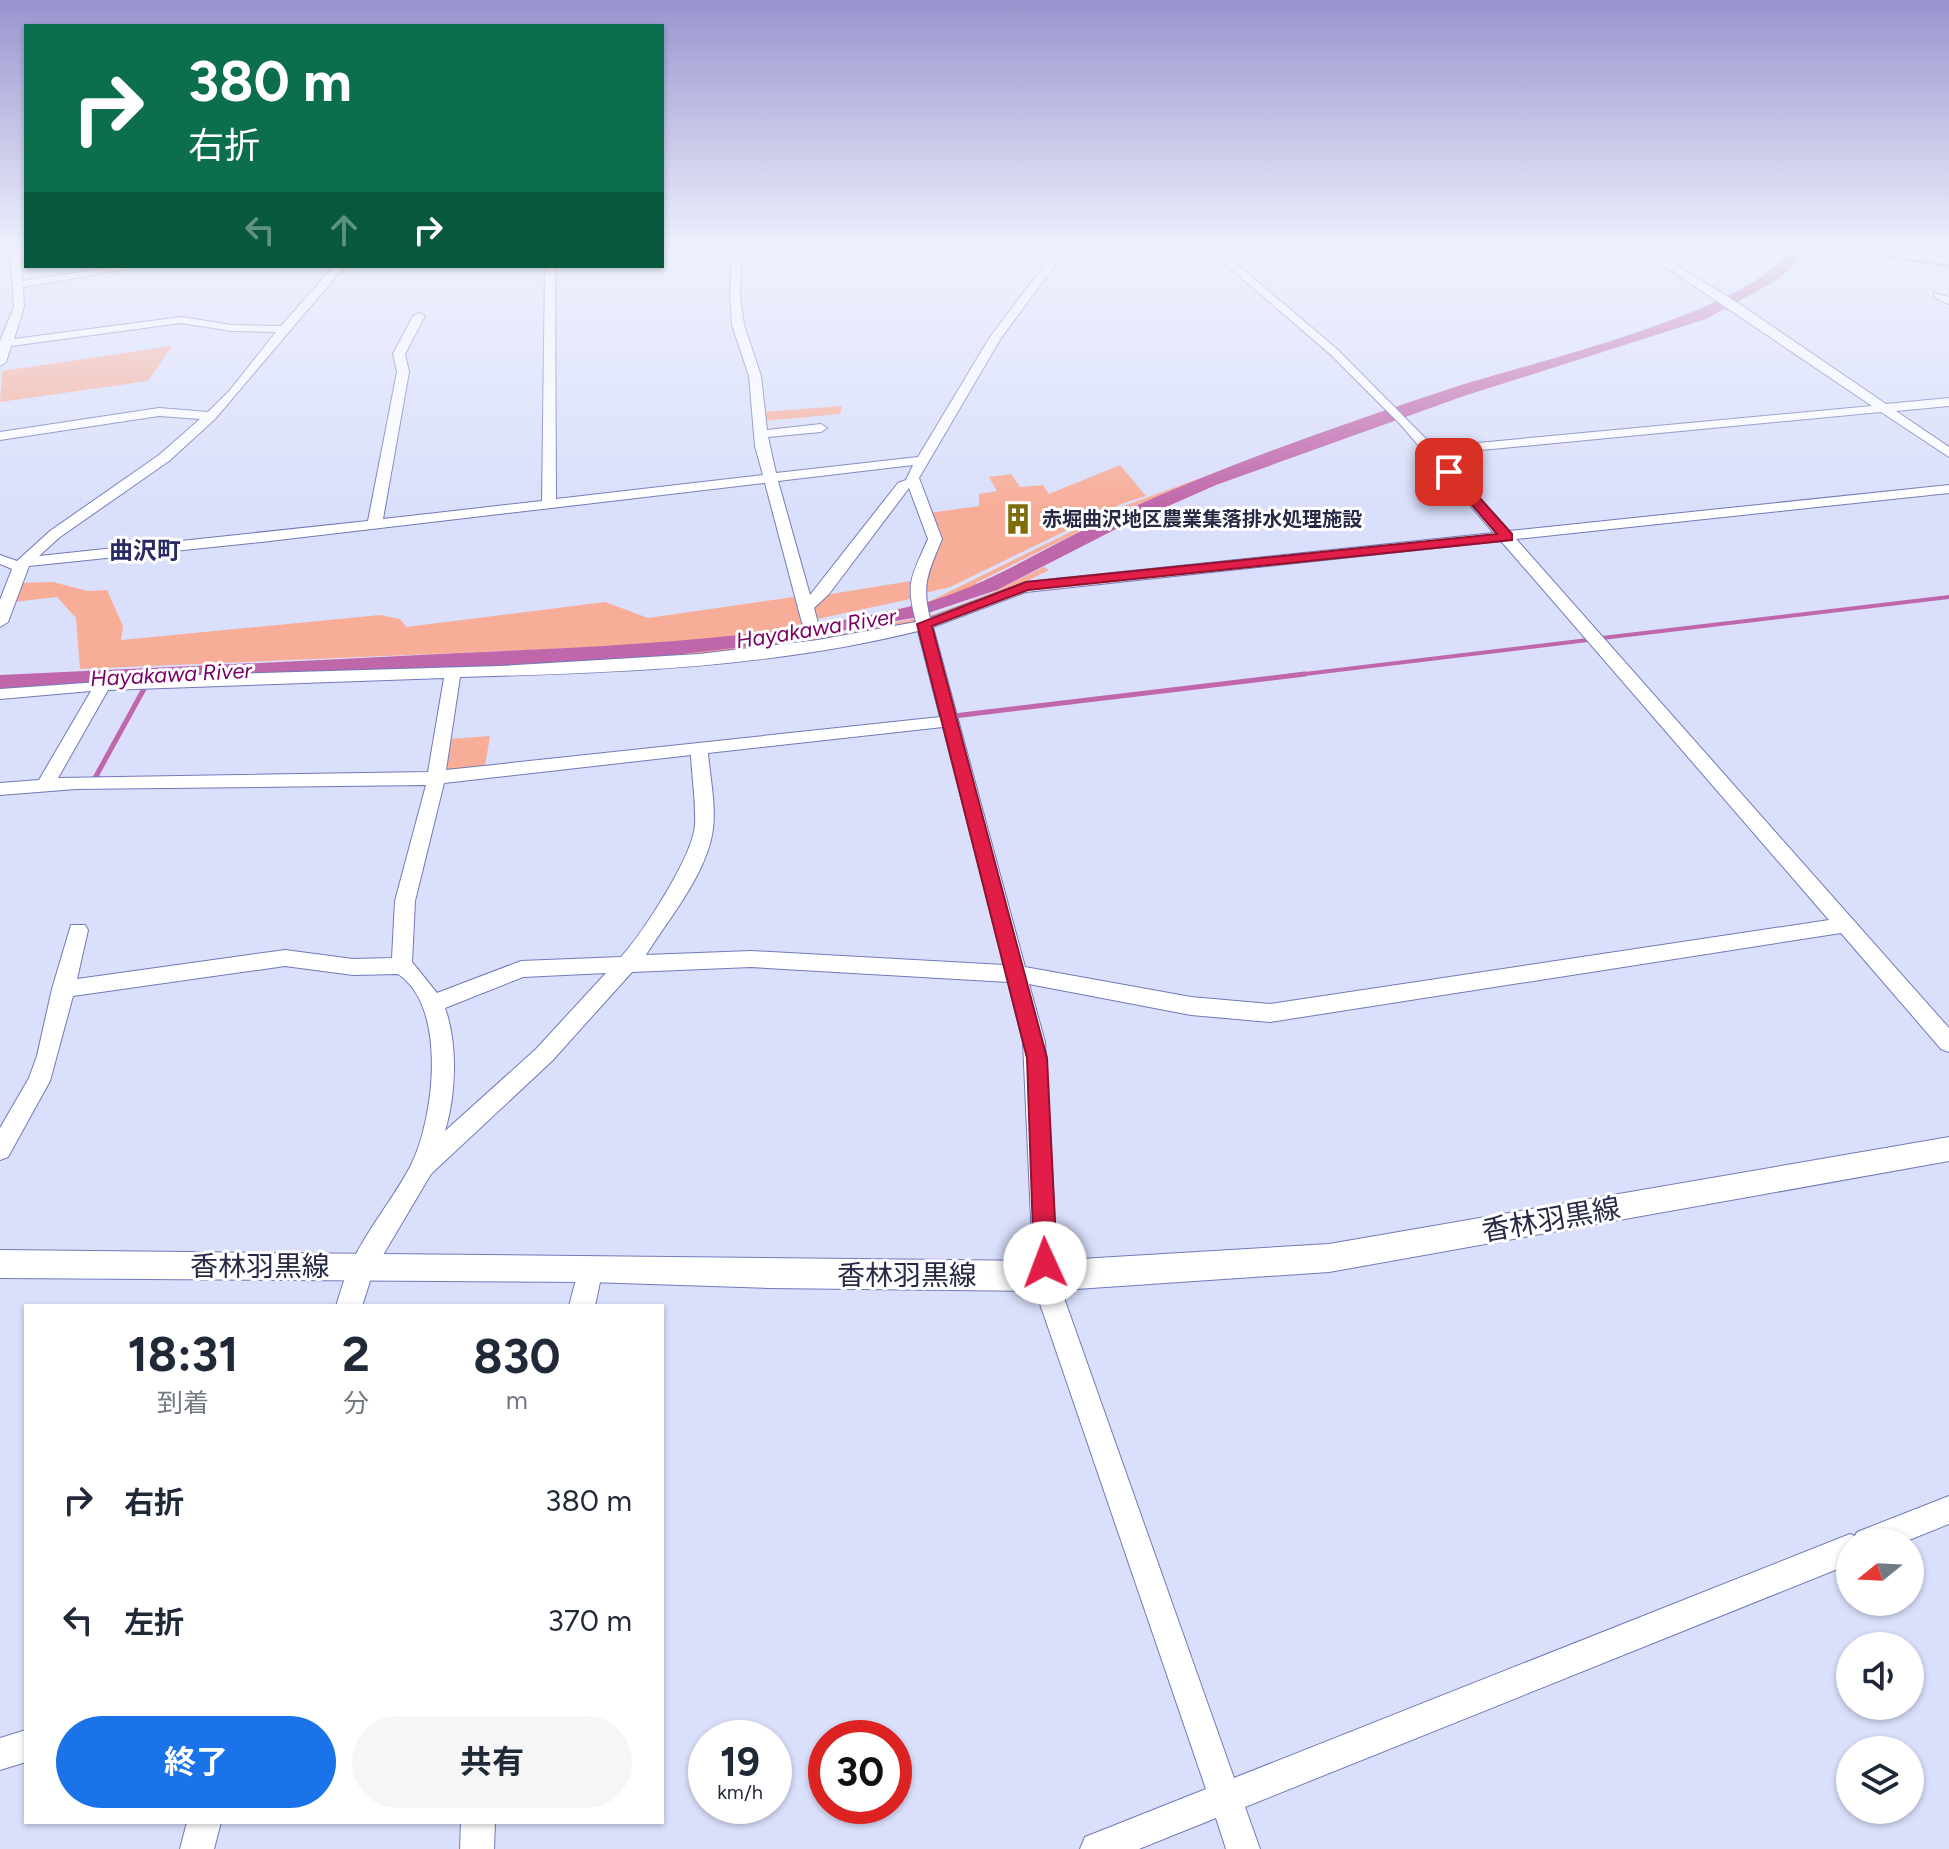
<!DOCTYPE html>
<html lang="ja">
<head>
<meta charset="utf-8">
<style>
  :root { --surface:#fff; --page:#f6f6f7; --text:#1f2937; --muted:#747a83; --accent:#1a73e8 }
  body { margin:0; font-family:Figtree,"Noto Sans JP",sans-serif; background:var(--page); color:var(--text); height:100vh; display:flex; flex-direction:column; font-size:30px; white-space:nowrap }
  * { box-sizing:border-box; margin:0 }
  p { font-size:26px; color:var(--muted) }
  .icon { flex:none; width:44px; height:44px; fill:none; stroke:currentColor; stroke-width:2; stroke-linecap:round; stroke-linejoin:round }
  .map { position:relative; flex:1; overflow:hidden }
  .sheet { position:absolute; left:24px; top:1304px; width:640px; height:520px; display:flex; flex-direction:column; background:var(--surface); border-radius:0px; box-shadow:0 2px 6px #0004 }
  .sheet>* { flex:none }
  .banner { position:absolute; left:24px; top:24px; width:640px; height:244px; border-radius:0px; box-shadow:0 2px 6px #0004; background:#0b6e4f; color:#fff; overflow:hidden }
  .needle { width:52px; rotate:252deg }
  .fabs { position:absolute; left:1836px; top:1528px; display:grid; gap:16px }
  .fabs a { display:grid; place-items:center; width:88px; height:88px; border-radius:50%; background:var(--surface); box-shadow:0 2px 6px #0004; font-size:40px }
  .speed { position:absolute; left:688px; top:1720px; display:flex; gap:16px; font-size:40px; font-weight:700; text-align:center }
  .speed>* { display:grid; place-content:center; width:104px; height:104px; border-radius:50%; background:var(--surface); box-shadow:0 2px 6px #0004; line-height:1 }
  .speed small { font-size:20px; font-weight:400 }
  .speed .limit { border:12px solid #d22; background:#fff; color:#111 }
  .pin { position:absolute; display:grid; place-items:center; width:68px; height:68px; color:#fff; margin:-34px; border-radius:16px; box-shadow:0 4px 12px #0006 }
  .me { position:absolute; width:88px; margin:-44px; rotate:358deg; stroke-linejoin:round; filter:drop-shadow(0 0 6px #0008) }
  .turn { display:flex; align-items:center; gap:28px; height:168px; padding:0 32px; font-size:36px }
  .turn .icon { width:104px; height:104px; stroke-width:2.5 }
  .turn b { display:block; font-size:56px; line-height:68px }
  .lanes { display:flex; align-items:center; height:76px; padding:0 32px; background:#0003; justify-content:center; gap:40px; direction:ltr }
  .lanes .off { opacity:.35 }
  .eta { display:flex; justify-content:space-evenly; align-items:center; height:136px; text-align:center }
  .eta b { font-size:48px; font-weight:700; line-height:56px }
  .button { display:flex; gap:16px; margin-top:auto; padding:16px 32px }
  .button a { flex:1; height:92px; border-radius:48px; background:var(--accent); color:#fff; font-size:32px; font-weight:700; line-height:92px; text-align:center }
  .button a+a { background:var(--page); color:var(--text) }
  ul { padding:0; list-style:none }
  li { display:flex; align-items:center; gap:24px; height:120px; padding:0 32px }
  li div { flex:1 }
  li b { display:block; font-size:30px }
  li em { font-style:normal }
  .map>svg:first-child { display:block }
</style>
</head>
<body>
<div class="map">
<svg width="1949" height="1849" viewBox="0 0 1949 1849">
  <rect width="100%" height="100%" fill="#dadffb"/>
  <g fill="#f8ad98">
    <path d="M172,346L148,381L0,402L2,371Z"/>
    <path d="M842,406L840,414L763,421V412Z"/>
    <path d="M1383,411L1389,412L1122,510L976,583L977,586L926,603L1121,507Z"/>
    <path d="M1120,465L1146,496L1121,504L950,587L925,593L921,584L940,538L929,513L979,506V494L997,491L989,477L1011,474L1020,487L1043,485L1049,494Z"/>
    <path d="M1044,567L1049,570C1014,587 977,610 938,618C838,639 730,654 626,663C543,670 459,670 376,673L378,669L618,659L833,636L935,614L991,593Z"/>
    <path d="M911,581L910,599L813,620L811,613L825,595Z"/>
    <path d="M53,582L88,591L107,590L123,626L121,640L380,615L400,619L406,627L605,602L648,618L794,597L807,625L726,638L644,645L80,669L76,618L57,597L13,602L18,583Z"/>
    <path d="M490,736L485,766L443,770L449,739Z"/>
  </g>
  <g fill="none" stroke-linecap="round" stroke-linejoin="round">
    <path stroke="#c066aa" stroke-width="3" d="M1721,306L1727,309"/>
    <g stroke="#c066aa" stroke-width="4">
      <path d="M1602,638L1949,597"/>
      <path d="M124,676L125,673"/>
      <path d="M1288,676L1588,640"/>
    </g>
    <g stroke="#c066aa" stroke-width="5">
      <path d="M123,678L125,674"/>
      <path d="M954,716L1305,674"/>
      <path d="M99,778H95L145,687"/>
    </g>
    <path fill="#c066aa" fill-rule="evenodd" d="M1789,250H1803L1793,267L1772,283L1706,319L1464,396L1216,485L1114,530L997,590L913,618L761,645L638,659L0,689V675C153,668 306,661 459,653C612,646 767,641 916,605C984,588 1041,549 1104,520C1217,468 1336,426 1455,387C1527,364 1753,311 1789,250Z"/>
    <defs>
      <g id="minor">
        <path d="M10,250H20L22,281L121,266L133,268L23,287L24,307L14,339L181,317L232,325L281,326L334,266H345L215,419L169,461L60,537L39,556L368,521L397,372L393,354L413,316L419,313L425,316L405,354L409,372L383,519L542,501L545,266H555L556,499L763,475L755,446L749,376L732,325L730,296L732,250H742L740,296L744,325L761,376L767,430L821,424L827,428L821,432L768,437L776,473L918,457L990,337L1056,250H1066L1001,338L919,478L942,539C929,571 921,583 930,618L1026,582L1494,533L1400,424L1330,354L1209,250H1220L1338,350L1434,447L1872,406L1641,250H1652L1741,305L1886,404L1949,398V406L1896,411L1949,447V457L1881,412L1440,454L1509,531L1949,485V493L1516,539L1949,1028V1052L1941,1049L1841,933L1270,1022L1191,1015L1029,984L1045,1042L1057,1263L1063,1295L1234,1778L1850,1534L1855,1536L1857,1532L1949,1496V1524L1904,1542H1850V1564L1245,1807L1260,1849H1226L1216,1818L1139,1849H1080L1085,1837L1206,1789L1037,1295L1033,1263L1023,1042L1008,982L751,967L632,972L552,1061L431,1174L373,1272L362,1306H336C341,1291 345,1274 353,1260C369,1227 394,1198 411,1165C434,1119 448,1007 398,974L353,975L285,966L73,996L50,1081L8,1157L0,1160V1128L29,1078L37,1056L52,989L71,925H85L88,930L77,979L285,950L353,959L392,958L395,901L426,785L76,789L0,795V783L39,780L91,691L0,699V689L199,675L500,666L699,654L818,640L916,622C905,581 912,576 928,539L909,488L829,594L814,608L818,623L810,628L802,623L765,483L261,542L29,566L8,622L0,627V600L12,569L0,564V555L17,561L50,531L159,455L200,419L159,416L0,440V432L159,408L208,412L230,390L276,332L232,331L181,323L11,346L6,362L0,366V341L14,307ZM913,465L906,480L898,483L810,595L778,481ZM1501,541L1829,920L1270,1004L1191,997L1025,967L933,627L1026,592ZM918,631L940,717L446,770L460,677C612,673 770,668 918,631ZM444,678L428,772L58,778L108,690ZM943,727L1004,965L751,951L646,955C669,918 707,874 713,829C716,805 710,777 708,753ZM691,755C692,778 696,802 695,825C693,856 643,933 621,957L521,961L437,993L412,962L415,901L444,783ZM606,973L536,1049L445,1131C456,1095 458,1044 445,1008L523,977Z"/>
        <path d="M1904,250H1918L1949,260V266Z"/>
        <path d="M1934,293L1949,297V304L1934,297Z"/>
        <path d="M590,1256L599,1260L603,1268L595,1306H569L581,1260Z"/>
        <path d="M26,1730V1762L0,1770V1738Z"/>
        <path d="M187,1822H221L214,1849H180Z"/>
        <path d="M461,1822H495L494,1849H460Z"/>
      </g>
      <path id="major" d="M1949,1137V1161L1329,1272L1047,1291L768,1288L590,1282L0,1278V1250L1047,1261L1329,1244Z"/>
    </defs>
    <use href="#minor" stroke="#717ab9" stroke-width="2"/>
    <use href="#major" stroke="#717ab9" stroke-width="2"/>
    <use href="#minor" fill="#fff" fill-rule="evenodd"/>
    <use href="#major" fill="#fff" fill-rule="evenodd"/>
    <path stroke="#8287a2" stroke-width="3" d="M1843,250L1949,266"/>
  </g>
  <linearGradient id="sky" x2="0" y2="1"><stop stop-color="#9895cf"/><stop offset="0.49" stop-color="#eef1fd"/><stop offset="1" stop-color="#eef1fd" stop-opacity="0"/></linearGradient>
  <rect width="1949" height="508" fill="url(#sky)"/>
  <path fill="#e11d48" stroke="#92132f" stroke-width="2" d="M1445,469H1454L1512,534V540L1028,590L932,626L1047,1058L1057,1263L1053,1270L1045,1273L1037,1270L1034,1263L1027,1058L917,624L1026,582L1497,534L1445,474Z"/>
  <defs>
    <symbol id="building-bare" viewBox="-9 -9 18 18"><path d="M-4-6H4V6H1V3H-1V6H-4ZM-2.5-4.3h1.7v1.8h-1.7ZM.8-4.3h1.7v1.8H.8ZM-2.5-1h1.7V.8h-1.7ZM.8-1h1.7V.8H.8Z" fill="#806d09" stroke="#fff" stroke-width="2.5" paint-order="stroke"/></symbol>
  </defs>
  <g fill-rule="evenodd">
    <use href="#building-bare" x="996" y="497" width="44" height="44"/>
  </g>
  <g text-anchor="middle" stroke-width="6" stroke-linejoin="round" paint-order="stroke">
    <g font-size="20" font-weight="bold" fill="#262a44" stroke="#fff" text-anchor="start">
      <text x="1042" y="526">赤堀曲沢地区農業集落排水処理施設</text>
    </g>
    <g font-size="22" font-style="italic" fill="#780065" stroke="#fff">
      <text transform="translate(816 628) rotate(-9)" y="8">Hayakawa River</text>
      <text transform="translate(171 674) rotate(-3)" y="8">Hayakawa River</text>
    </g>
    <g font-size="24" font-weight="bold" fill="#292c64" stroke="#fff">
      <text x="145" y="559">曲沢町</text>
    </g>
    <g font-size="28" fill="#262a44" stroke="#fff">
      <text transform="translate(1551 1219) rotate(-10)" y="10">香林羽黒線</text>
      <text x="260" y="1276">香林羽黒線</text>
      <text x="907" y="1285">香林羽黒線</text>
    </g>
  </g>
</svg>
<div class="fabs">
<a><svg class="needle" viewBox="-14 -14 28 28"><path d="M0-13l5 13h-10z" fill="#e53935"/><path d="M0 13l5-13h-10z" fill="#747a83"/></svg></a>
<a><svg class="icon" aria-label="sound" viewBox="0 0 24 24"><path d="M4 9h4l5-4v14l-5-4H4zM17 9q2 3 0 6"/></svg></a>
<a><svg class="icon" aria-label="layers" viewBox="0 0 24 24"><path d="M12 4l9 5-9 5-9-5zM3 14l9 5 9-5"/></svg></a>
</div>
<div class="speed"><div>19<small>km/h</small></div><div class="limit">30</div></div>
<div class="pin" style="left:1449px;top:472px;background:#d93025"><svg class="icon" aria-label="arrive" viewBox="0 0 24 24"><path d="M6 21V4h12l-3 4 3 4H6"/></svg></div>
<svg class="me" style="left:1045px;top:1263px" viewBox="-20 -20 40 40"><circle r="19" fill="#fff"/><path d="M0-13L10 11 0 6-10 11z" fill="#e11d48"/></svg>
<div class="banner">
<div class="turn"><svg class="icon" aria-label="right" viewBox="0 0 24 24"><path d="M7 20v-9h11M14 6l5 5-5 5"/></svg><div><b>380 m</b>右折</div></div>
<div class="lanes"><svg class="icon off" aria-label="left" viewBox="0 0 24 24"><path d="M17 20v-9H6M10 6l-5 5 5 5"/></svg><svg class="icon off" aria-label="ahead" viewBox="0 0 24 24"><path d="M12 20V5M6 11l6-6 6 6"/></svg><svg class="icon" aria-label="right" viewBox="0 0 24 24"><path d="M7 20v-9h11M14 6l5 5-5 5"/></svg></div>
</div>
<section class="sheet">
<div class="eta">
<div><b>18:31</b><p>到着</p></div>
<div><b>2</b><p>分</p></div>
<div><b>830</b><p>m</p></div>
</div>
<ul>
<li><svg class="icon" aria-label="right" viewBox="0 0 24 24"><path d="M7 20v-9h11M14 6l5 5-5 5"/></svg><div><b>右折</b></div><em>380 m</em></li>
<li><svg class="icon" aria-label="left" viewBox="0 0 24 24"><path d="M17 20v-9H6M10 6l-5 5 5 5"/></svg><div><b>左折</b></div><em>370 m</em></li>
</ul>
<div class="button"><a>終了</a><a>共有</a></div>
</section>
</div>
</body>
</html>
